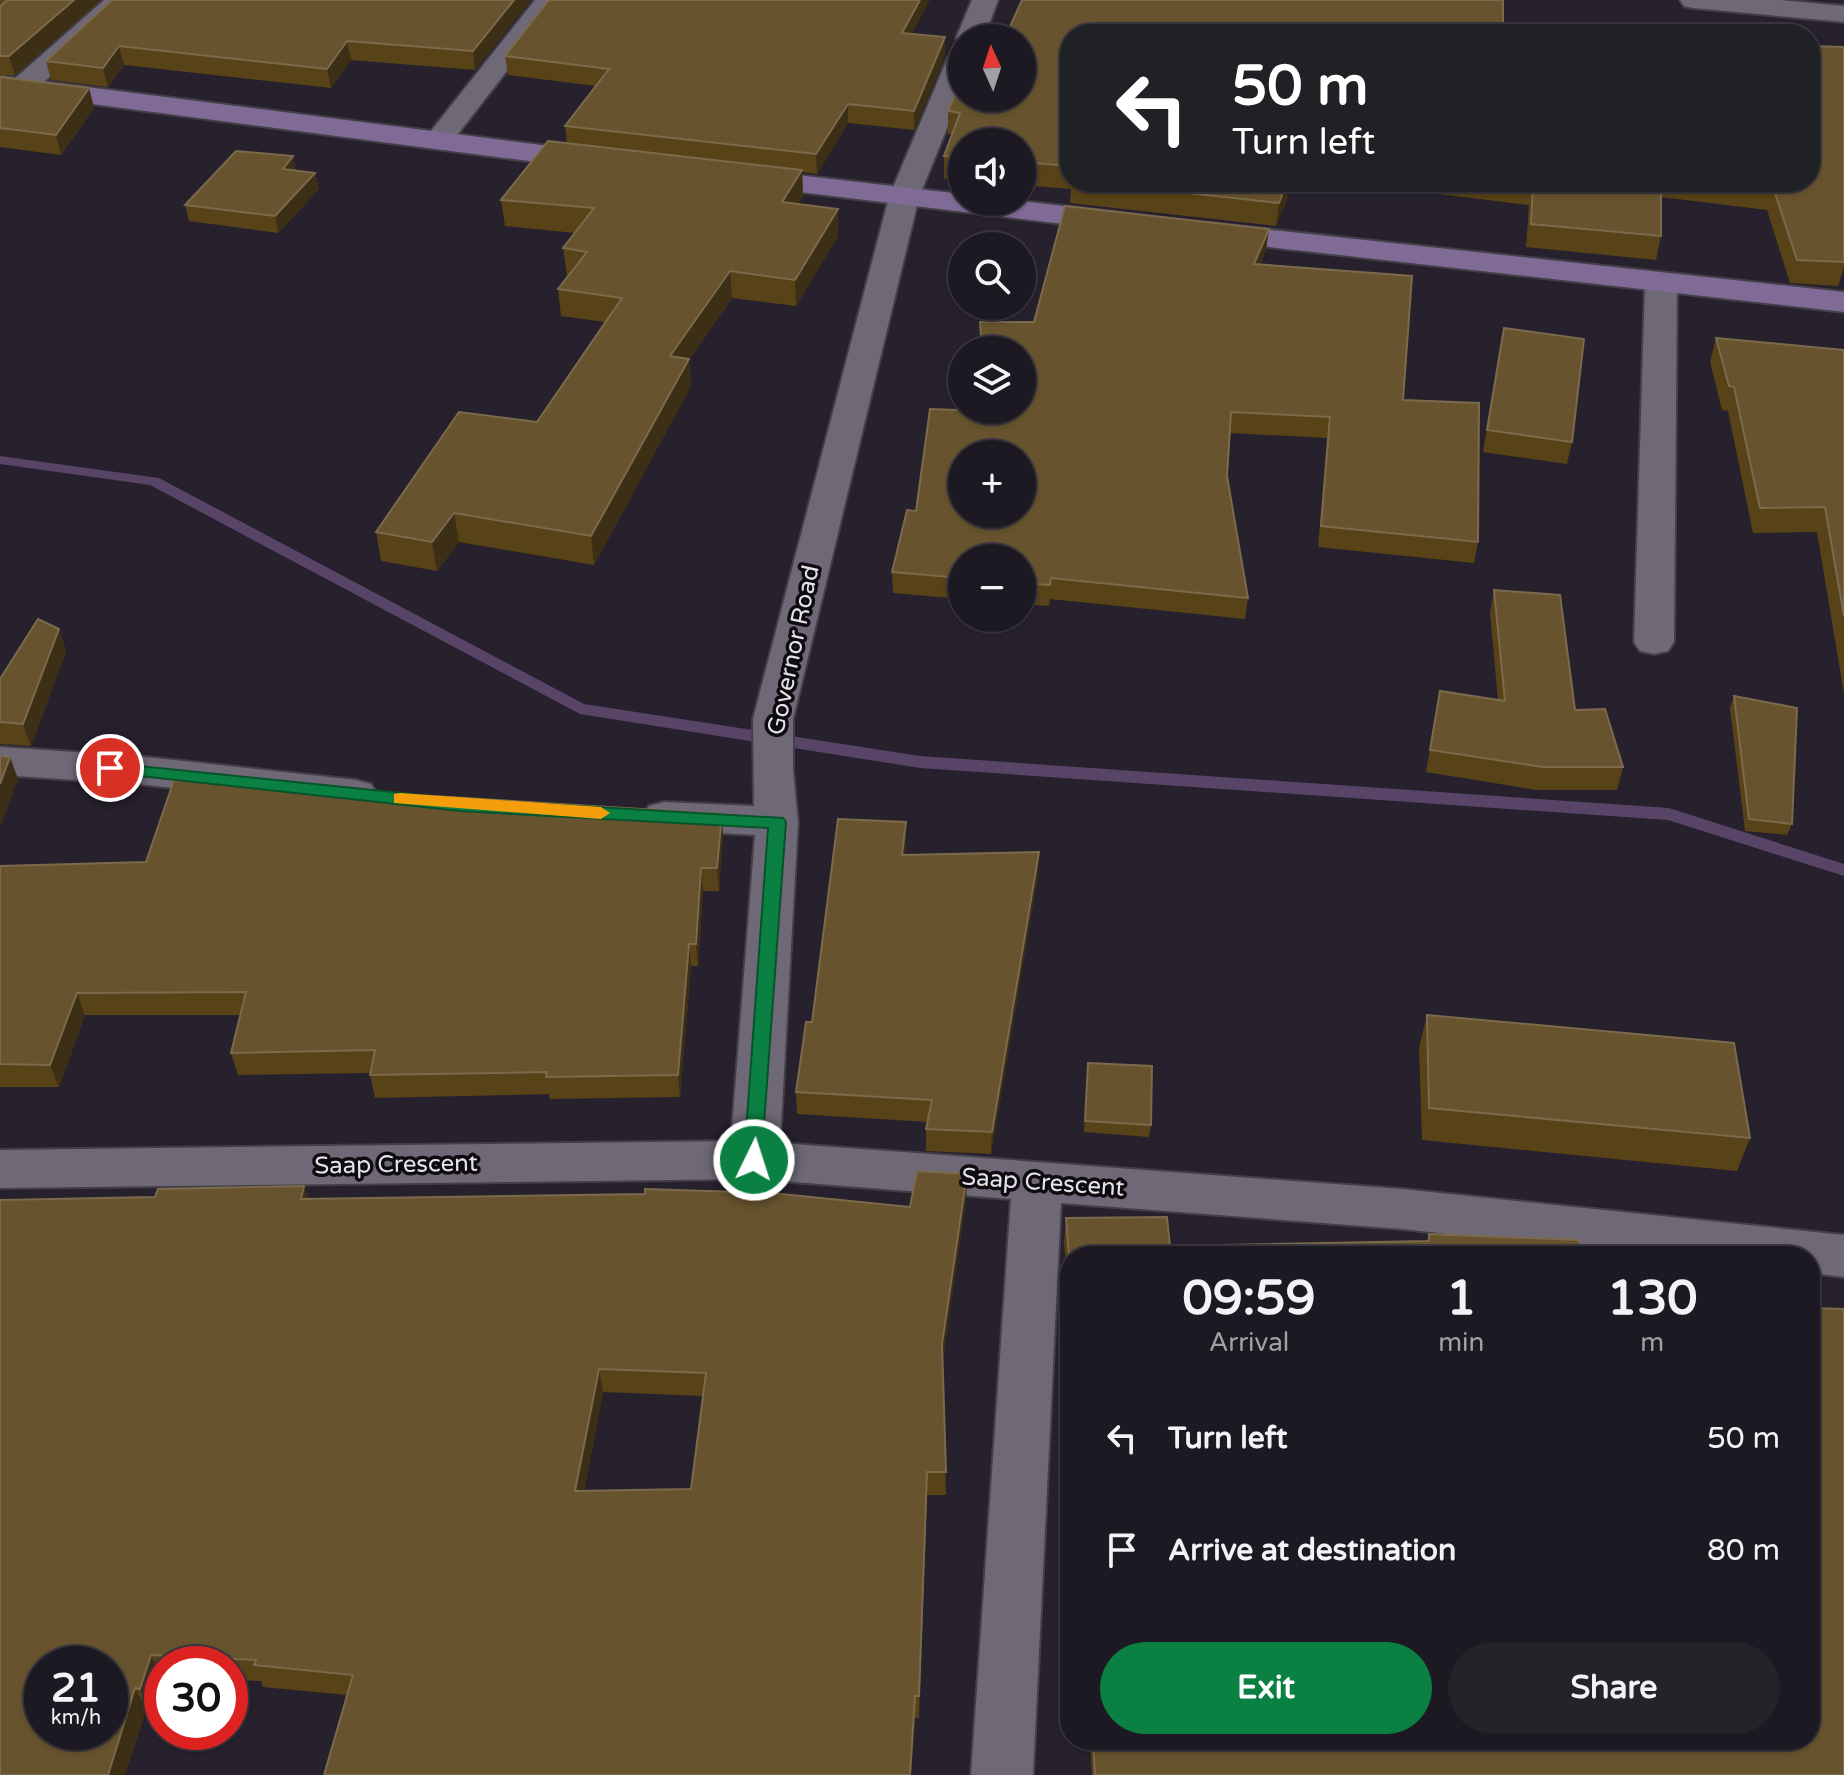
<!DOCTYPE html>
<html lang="en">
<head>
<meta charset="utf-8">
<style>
  :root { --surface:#1c1922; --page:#25222a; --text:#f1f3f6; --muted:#a0a0a5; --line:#3a3840; --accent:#0b8043 }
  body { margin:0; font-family:"Varela Round",sans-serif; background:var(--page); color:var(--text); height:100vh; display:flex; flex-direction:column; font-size:30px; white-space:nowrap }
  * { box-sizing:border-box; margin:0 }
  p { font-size:26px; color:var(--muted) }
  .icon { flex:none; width:44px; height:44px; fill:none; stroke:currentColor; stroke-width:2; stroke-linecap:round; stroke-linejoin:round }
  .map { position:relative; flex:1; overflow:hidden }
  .sheet { position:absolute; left:1060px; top:1246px; width:760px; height:504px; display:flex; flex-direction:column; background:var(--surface); border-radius:32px; box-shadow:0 2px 6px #0004,0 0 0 2px var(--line) }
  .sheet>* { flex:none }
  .hud { position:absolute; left:1060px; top:24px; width:760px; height:168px; border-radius:32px; box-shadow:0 2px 6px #0004,0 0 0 2px var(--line); background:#202124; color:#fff; overflow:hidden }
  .needle { width:52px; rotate:357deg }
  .buttons { position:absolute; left:948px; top:24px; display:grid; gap:16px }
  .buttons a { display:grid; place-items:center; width:88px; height:88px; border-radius:50%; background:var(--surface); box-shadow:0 2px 6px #0004,0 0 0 2px var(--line); font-size:40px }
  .speed { position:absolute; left:24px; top:1646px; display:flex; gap:16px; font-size:40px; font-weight:700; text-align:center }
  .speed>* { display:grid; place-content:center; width:104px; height:104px; border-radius:50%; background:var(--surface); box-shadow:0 2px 6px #0004,0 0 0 2px var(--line); line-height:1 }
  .speed small { font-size:20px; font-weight:400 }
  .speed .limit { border:12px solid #d22; background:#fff; color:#111 }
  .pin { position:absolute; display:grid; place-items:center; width:68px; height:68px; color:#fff; margin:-34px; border:4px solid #fff; border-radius:50%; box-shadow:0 2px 8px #0007 }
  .me { position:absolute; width:88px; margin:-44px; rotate:4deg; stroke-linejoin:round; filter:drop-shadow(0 0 6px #0008) }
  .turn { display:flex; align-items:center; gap:28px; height:168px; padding:0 40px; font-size:36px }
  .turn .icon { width:104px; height:104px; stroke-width:2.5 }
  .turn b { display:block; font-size:56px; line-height:68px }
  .eta { display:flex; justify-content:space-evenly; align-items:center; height:136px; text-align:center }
  .eta b { font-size:48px; font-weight:700; line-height:56px }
  .button { display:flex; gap:16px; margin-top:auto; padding:16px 40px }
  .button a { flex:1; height:92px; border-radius:48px; background:var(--accent); color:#fff; font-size:32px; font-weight:700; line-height:92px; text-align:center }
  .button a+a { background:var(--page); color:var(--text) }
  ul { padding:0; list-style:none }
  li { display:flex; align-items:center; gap:24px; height:112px; padding:0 40px }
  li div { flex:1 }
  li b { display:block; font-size:30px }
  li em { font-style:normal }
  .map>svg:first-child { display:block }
</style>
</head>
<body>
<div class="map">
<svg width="1844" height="1775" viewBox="0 0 1844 1775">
  <rect width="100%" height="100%" fill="#26212d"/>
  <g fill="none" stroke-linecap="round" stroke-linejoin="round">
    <path fill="#574467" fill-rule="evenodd" d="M0,456L159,478L584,704L920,756L1669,808L1844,864V876L1668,820L920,768L580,714L150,485L0,464Z"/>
    <defs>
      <g id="street">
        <path d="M104,0H133L31,94H11L7,88L11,82Z"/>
        <path d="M535,0H562L447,148H427L422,142L427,136Z"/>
        <path d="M972,0H998L984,38H962V44L956,38Z"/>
        <path d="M1680,0H1780L1844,6V22L1693,8L1684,6Z"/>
        <path d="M962,49V91L919,197L793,719V770L798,822L780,1143L1402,1189L1844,1235V1277L1810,1273V1256H1652L1402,1229L1061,1203L1033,1775H971L1011,1199L754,1179L0,1188V1150L731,1141L755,835L664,830L649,826L643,816L649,806L664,802L754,806L753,719L889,197L948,57L952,51Z"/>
        <path d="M1661,274L1672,277L1677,284L1674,642L1668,651L1654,654L1640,651L1634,642L1645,284L1650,277Z"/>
        <path d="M0,747L137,756L356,780L371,784L377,794L371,804L356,808L137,784L0,775Z"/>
      </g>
      <g id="secondary">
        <path d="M0,76L597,152L608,155L612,161L608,167L597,170L0,92Z"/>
        <path d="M744,169L962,194V202L1022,201L1121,213L1132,215L1137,222L1132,229L1121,231L733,184L729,178L733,172Z"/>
        <path d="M1209,223L1844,292V312L1198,239L1193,232L1198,225Z"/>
      </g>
    </defs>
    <use href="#street" stroke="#433f48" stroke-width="4"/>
    <use href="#secondary" stroke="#433f48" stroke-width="4"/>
    <use href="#street" fill="#6f6977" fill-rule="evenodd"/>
    <use href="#secondary" fill="#7f6b95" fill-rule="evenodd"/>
  </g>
  <g fill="#584217" fill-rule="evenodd">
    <path d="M0,0H101L15,75L0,76Z"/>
    <path d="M112,0H531L475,70L351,60L331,88L124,65L108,87L51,80L46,61Z"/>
    <path d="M912,34L945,37V56L914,130L848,123L817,174L802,172L803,196L798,204L838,209V236L796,306L732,298L689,360L691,386L594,565L459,542L437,571L381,561L376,532L537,422L605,322L561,316L558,289L568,275H567L563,248L575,233L505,226L501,200L567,143L565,126L596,86L508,75L505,56Z"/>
    <path d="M1070,34V182H1294L1276,226L1070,203L1071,189L1022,185V142H962V180L944,179V156L952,134H948V111Z"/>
    <path d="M1844,47V267L1838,286L1790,283L1767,210L1661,197V236L1656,260L1526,247L1529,205L1406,190L1407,182H1810Z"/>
    <path d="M0,77L89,88L94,108L61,155L0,147Z"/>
    <path d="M296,171L315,173L319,189L278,233L189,221L185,205Z"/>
    <path d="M1269,229L1266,249L1260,264L1403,400L1478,542L1474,563L1318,547L1327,438L1230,433L1227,476L1248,598L1245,619L1050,599L1049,606L1022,604V558H962V599L893,593L892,572L916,511L983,410H1022V350H980V322H1034Z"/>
    <path d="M1504,328L1572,442L1567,464L1483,452Z"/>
    <path d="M1716,338L1844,350V694L1817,532L1753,533L1728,411L1722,410L1710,362Z"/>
    <path d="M1494,590L1575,710L1623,767L1617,790H1537L1426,772L1440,691L1498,700L1490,613Z"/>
    <path d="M59,629L66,651L31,746L0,744V679Z"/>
    <path d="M1734,696L1792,824L1787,835L1745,831L1730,708Z"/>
    <path d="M722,814L723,836L719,891H703L698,966H691L680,1097L550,1099L549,1094L375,1098L370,1075V1073L238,1075L231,1053L241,1015H85L59,1087H0V866L146,862Z"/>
    <path d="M906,843L905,855L1038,874L991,1154L926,1151V1129L928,1122L797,1114L796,1092L812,1022Z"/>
    <path d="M1427,1015L1750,1138L1737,1171L1422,1140L1419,1048Z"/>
    <path d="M1088,1063L1151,1125L1149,1137L1084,1132Z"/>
    <path d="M967,1174L966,1199L942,1362L946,1495H927L919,1718H915L911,1775H324L347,1695L263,1687L261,1681L230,1680V1664H162V1677L150,1711L146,1710L125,1775L155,1197L304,1186L308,1198L910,1207ZM603,1392L703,1396L691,1489L584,1491Z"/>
    <path d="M1066,1218L1170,1246L1427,1241L1429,1234L1582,1256H1070V1313L1064,1243Z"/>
    <path d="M1090,1740H1810L1844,1775H1092Z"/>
  </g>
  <g fill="#3d2e16">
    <path d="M74,0H101L15,75L9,56Z"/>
    <path d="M514,0H531L475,70L473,51Z"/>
    <path d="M920,0H930L902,52V33Z"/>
    <path d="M945,37V56L914,130V111Z"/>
    <path d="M347,41L351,60L331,88L327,69Z"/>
    <path d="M119,46L124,65L108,87L103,68Z"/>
    <path d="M89,88L94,108L61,155L56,135Z"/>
    <path d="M848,104V123L817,174L816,154Z"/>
    <path d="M293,156L296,172L283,169Z"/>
    <path d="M802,170L803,196L783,229L782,202Z"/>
    <path d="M315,173L319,189L278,233L275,216Z"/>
    <path d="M1287,182H1294L1276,226L1279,203Z"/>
    <path d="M838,209V236L796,306L795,280Z"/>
    <path d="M1269,229L1266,249L1252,283L1254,264Z"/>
    <path d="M730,271L732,298L689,360L691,386L594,565L591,536L670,356Z"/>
    <path d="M454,513L459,542L437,571L432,542Z"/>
    <path d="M59,629L66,651L31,746L23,724Z"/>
    <path d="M10,757L18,779L0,828V784Z"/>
    <path d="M722,814L723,836L719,891L717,868Z"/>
    <path d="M906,822V843L903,876L902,855Z"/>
    <path d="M1039,852L1038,874L991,1154L992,1132Z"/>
    <path d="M701,868L703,891L698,966L696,944Z"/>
    <path d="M689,944L691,966L680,1097L678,1075Z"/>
    <path d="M77,993L85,1015L59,1087L50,1065Z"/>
    <path d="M967,1174L966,1199L942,1368V1344Z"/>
    <path d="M304,1186L311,1210L301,1199Z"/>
    <path d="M599,1369L603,1392L579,1514L575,1491Z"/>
    <path d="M927,1472V1495L919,1718V1696Z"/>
    <path d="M151,1655L161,1677L150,1711L140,1689Z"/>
    <path d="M135,1688L146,1710L125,1775H108Z"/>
    <path d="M915,1696V1718L911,1775H910Z"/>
  </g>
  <g fill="#67532e" stroke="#7b6a4b" stroke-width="2" fill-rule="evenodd">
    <path d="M7,0H74L9,56H0V7Z"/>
    <path d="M112,0H514L473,51L347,41L327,69L119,46L103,68L46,61Z"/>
    <path d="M549,0H920L902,33L945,37L914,111L848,104L816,154L565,126L609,69L505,56Z"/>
    <path d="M1022,0H1503V30L1551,34H1070V166L1022,162V142H962V157L944,156L960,113L948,111L962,78V98H1022V38H1005Z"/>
    <path d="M1810,46L1844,47V262L1797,260L1773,187L1730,182H1810Z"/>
    <path d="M0,77L89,88L56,135L0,128Z"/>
    <path d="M548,141L802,170L782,202L838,209L795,280L730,271L670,356L689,359L591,536L454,513L432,542L376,532L459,412L537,422L622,298L558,289L587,252L563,248L594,208L501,200Z"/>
    <path d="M236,151L293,156L283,169L315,173L275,216L185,205Z"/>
    <path d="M1086,182H1287L1279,203Z"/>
    <path d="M1533,182H1661V236L1531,224Z"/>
    <path d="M1065,206L1269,229L1254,264L1412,276L1403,400L1479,403L1478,542L1321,526L1330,417L1231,412L1227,476L1248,598L1051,578L1050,585L1022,583V558H962V578L892,572L907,510L916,511L930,409L985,411L1022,410V350H982L980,322H1034ZM962,454H1022V514H962Z"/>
    <path d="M1504,328L1584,339L1572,442L1487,430Z"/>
    <path d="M1716,338L1844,350V616L1825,507L1760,508L1734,387L1729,386Z"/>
    <path d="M1494,590L1560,595L1575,710L1605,709L1623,767H1543L1430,750L1440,691L1505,701Z"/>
    <path d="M38,619L59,629L23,724L0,722V679Z"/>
    <path d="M1734,696L1797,708L1792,824L1749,819Z"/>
    <path d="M0,756L10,757L0,784Z"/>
    <path d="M174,780L722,814L717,868H701L696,944H689L678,1075L546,1077L547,1072L370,1075L375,1050L231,1053L246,992L77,993L50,1065L0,1064V866L146,862Z"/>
    <path d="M838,819L906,822L902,855L1039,852L992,1132L926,1129L932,1100L796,1092L806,1022H812Z"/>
    <path d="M1427,1015L1734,1043L1750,1138L1429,1108Z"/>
    <path d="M1088,1063L1152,1066L1151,1125L1085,1121Z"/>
    <path d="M917,1171L967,1174L942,1344L946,1472H927L919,1696H915L910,1775H324L353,1675L254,1665L256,1660L151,1655L140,1689L135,1688L108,1775H0V1200L155,1197L158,1189L304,1186L301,1199L645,1194V1189L771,1193L910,1207ZM599,1369L706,1373L691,1489L575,1491ZM42,1664H110V1732H42Z"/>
    <path d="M1167,1217L1170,1246L1429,1241V1234L1579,1240L1582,1256H1070V1267L1066,1218Z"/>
    <path d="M1810,1308L1844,1309V1775H1095L1093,1740H1810Z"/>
  </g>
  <path fill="#0b8043" stroke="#07532c" stroke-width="2" d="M110,763L460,799L783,818L786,822L761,1165L754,1168L744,1160L768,828L460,811L104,772L101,768Z"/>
  <path fill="#f59e0b" d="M400,793L601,807L610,813L601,819L394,803V794Z"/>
  <g text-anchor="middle" stroke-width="7" stroke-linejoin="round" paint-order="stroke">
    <g font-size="24" fill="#e6e2ea" stroke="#0e0c11">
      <text transform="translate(793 650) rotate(-78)" y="8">Governor Road</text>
      <text transform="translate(396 1164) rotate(-1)" y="8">Saap Crescent</text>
      <text transform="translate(1043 1182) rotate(4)" y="8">Saap Crescent</text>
    </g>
  </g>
</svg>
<div class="buttons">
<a><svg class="needle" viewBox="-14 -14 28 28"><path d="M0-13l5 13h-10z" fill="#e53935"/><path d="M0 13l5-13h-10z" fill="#a0a0a5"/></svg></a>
<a><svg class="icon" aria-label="sound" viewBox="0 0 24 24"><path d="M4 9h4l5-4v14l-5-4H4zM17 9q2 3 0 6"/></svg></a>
<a><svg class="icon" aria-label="search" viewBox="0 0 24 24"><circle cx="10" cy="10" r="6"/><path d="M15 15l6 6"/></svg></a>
<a><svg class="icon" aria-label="layers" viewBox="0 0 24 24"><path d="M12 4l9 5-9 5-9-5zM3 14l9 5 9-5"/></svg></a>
<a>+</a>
<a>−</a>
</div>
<div class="speed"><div>21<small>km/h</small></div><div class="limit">30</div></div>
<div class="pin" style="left:110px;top:768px;background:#d93025"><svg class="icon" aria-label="arrive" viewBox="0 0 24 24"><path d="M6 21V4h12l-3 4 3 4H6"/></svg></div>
<svg class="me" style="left:754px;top:1160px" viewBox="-20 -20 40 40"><circle r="17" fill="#0b8043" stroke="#fff" stroke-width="3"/><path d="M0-11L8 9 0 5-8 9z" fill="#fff"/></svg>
<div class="hud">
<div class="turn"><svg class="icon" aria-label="left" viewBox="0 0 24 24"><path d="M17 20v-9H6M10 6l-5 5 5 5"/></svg><div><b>50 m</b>Turn left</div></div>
</div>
<section class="sheet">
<div class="eta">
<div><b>09:59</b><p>Arrival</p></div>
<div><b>1</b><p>min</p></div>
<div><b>130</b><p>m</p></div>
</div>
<ul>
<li><svg class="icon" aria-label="left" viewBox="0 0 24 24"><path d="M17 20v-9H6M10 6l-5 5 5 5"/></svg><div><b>Turn left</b></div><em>50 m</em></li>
<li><svg class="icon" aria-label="arrive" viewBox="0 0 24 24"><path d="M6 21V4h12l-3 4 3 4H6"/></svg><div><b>Arrive at destination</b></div><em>80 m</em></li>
</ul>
<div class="button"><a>Exit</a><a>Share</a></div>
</section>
</div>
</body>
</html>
